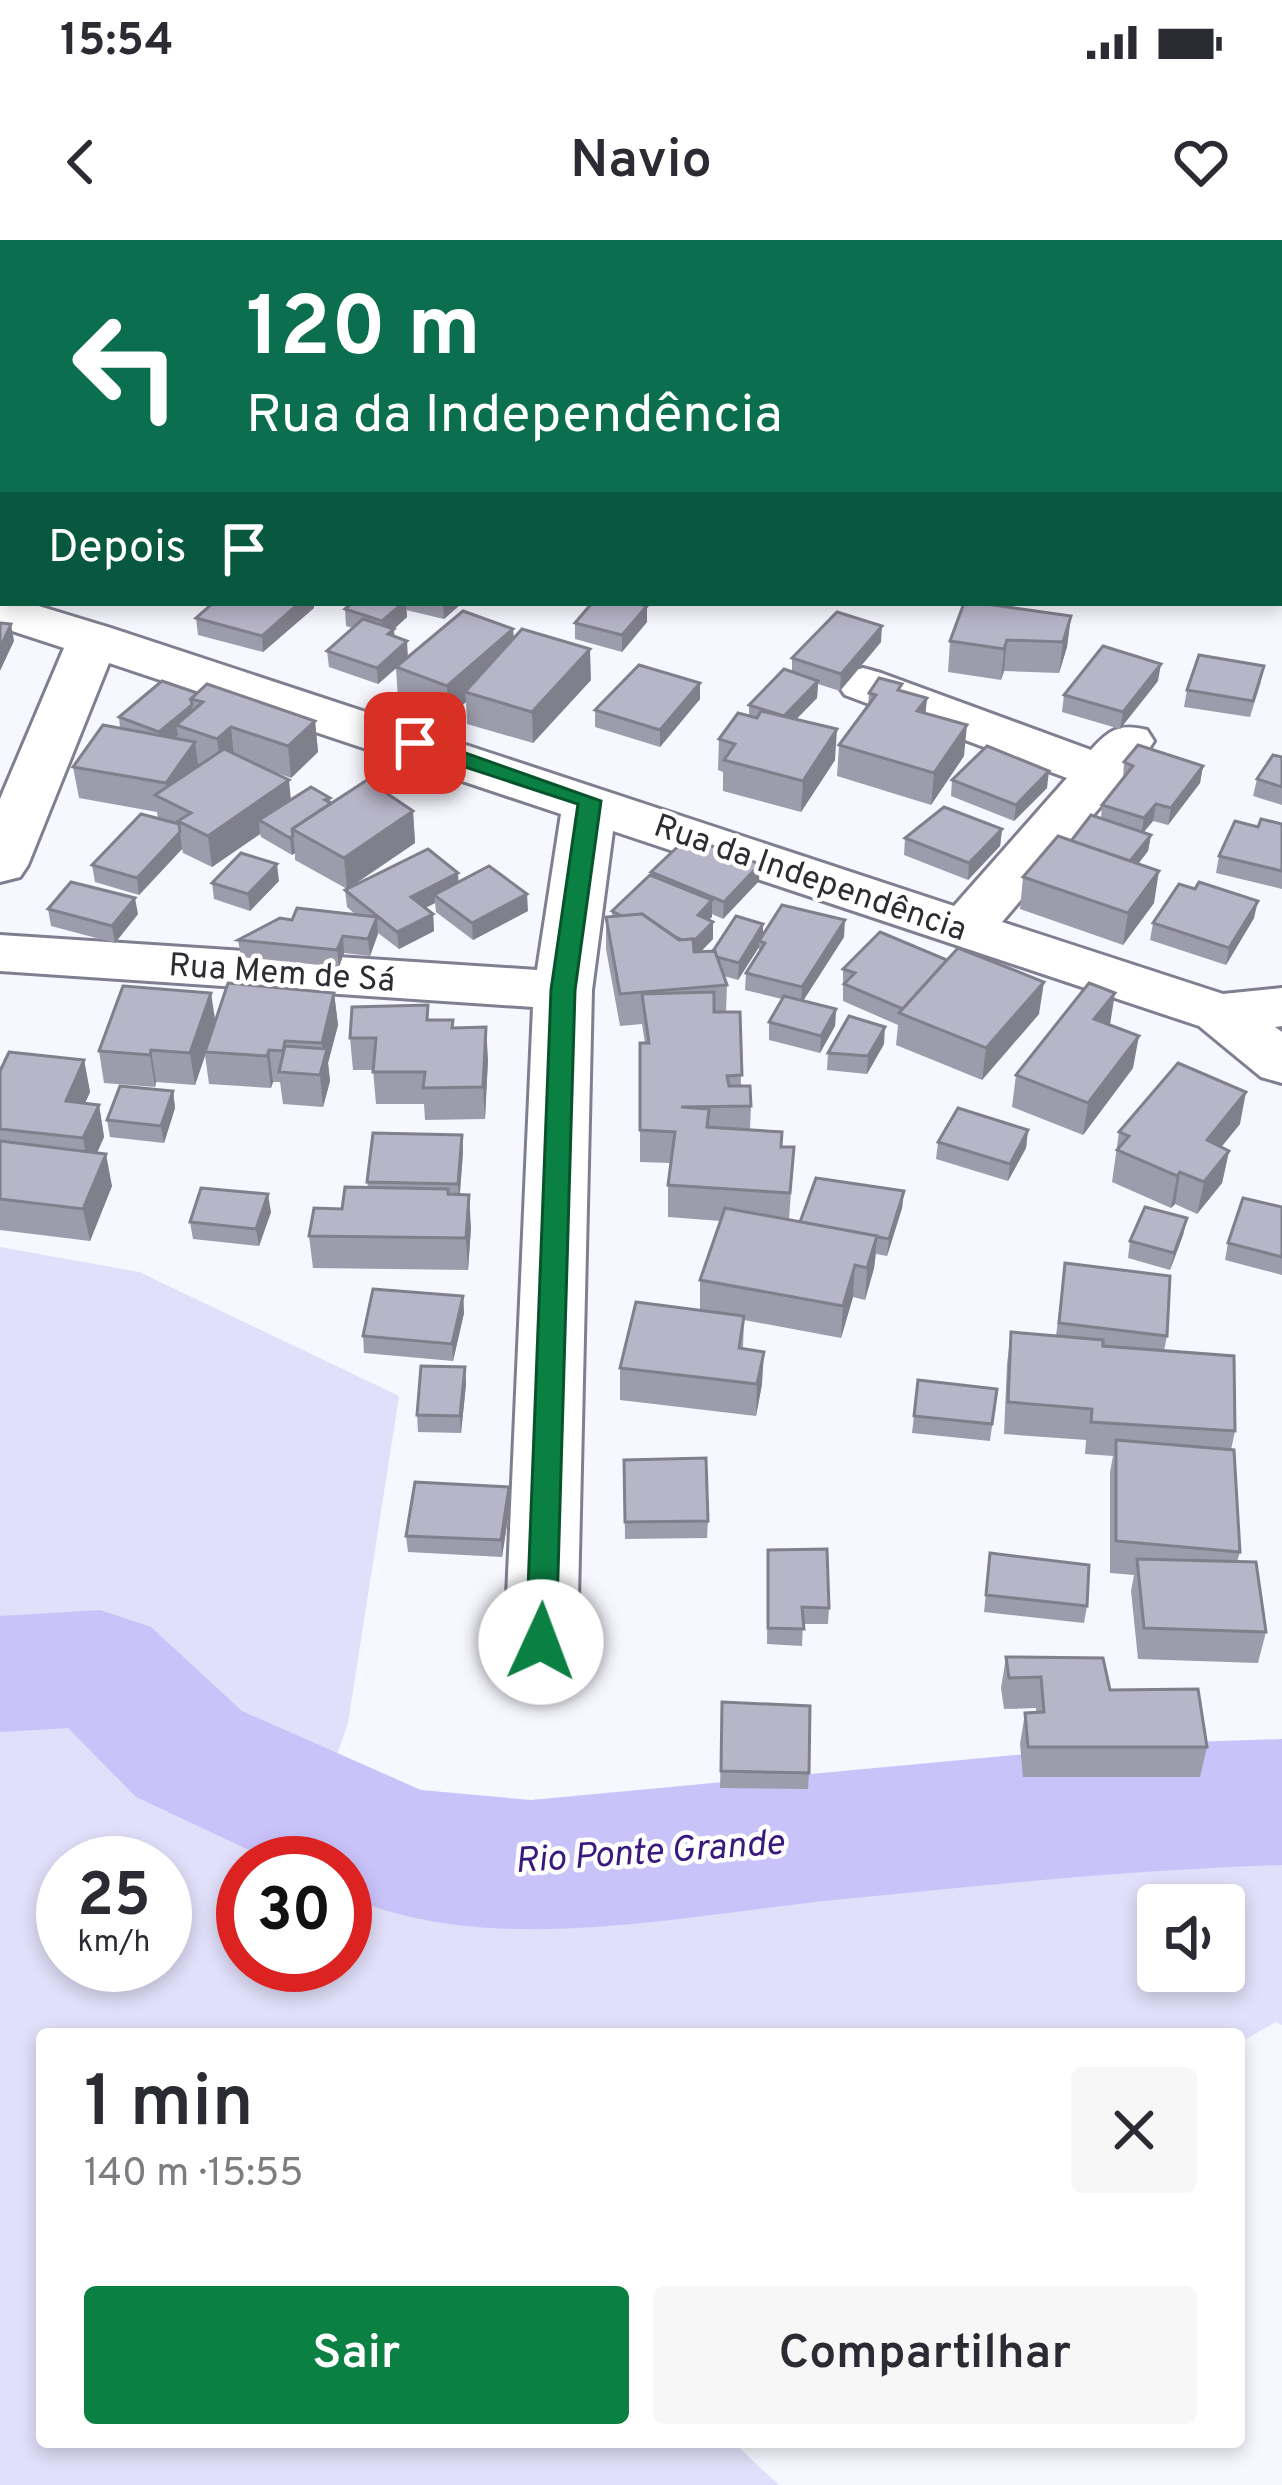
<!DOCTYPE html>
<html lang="pt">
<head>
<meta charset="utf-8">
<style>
  :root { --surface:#fff; --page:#f7f7f7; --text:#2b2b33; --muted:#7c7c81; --accent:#0b8043 }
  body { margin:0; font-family:Overpass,sans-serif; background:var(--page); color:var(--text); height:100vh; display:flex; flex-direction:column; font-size:45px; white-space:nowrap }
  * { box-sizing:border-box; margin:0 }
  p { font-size:39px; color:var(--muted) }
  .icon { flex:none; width:66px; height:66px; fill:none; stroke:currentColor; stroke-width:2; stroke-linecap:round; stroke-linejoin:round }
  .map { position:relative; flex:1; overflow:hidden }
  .sheet { position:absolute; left:36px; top:1788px; width:1209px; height:420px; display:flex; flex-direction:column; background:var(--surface); border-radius:12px; box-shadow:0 6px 18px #0003 }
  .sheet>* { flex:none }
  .guide { position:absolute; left:0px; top:0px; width:1284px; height:366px; box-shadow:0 6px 18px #0003; background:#0b6e4f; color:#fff; overflow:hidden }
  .buttons { position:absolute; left:1137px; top:1644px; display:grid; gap:24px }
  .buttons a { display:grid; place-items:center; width:108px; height:108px; border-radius:12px; background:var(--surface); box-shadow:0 6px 18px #0003; font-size:60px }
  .speed { position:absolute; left:36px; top:1596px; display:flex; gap:24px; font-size:60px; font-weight:700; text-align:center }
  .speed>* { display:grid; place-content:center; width:156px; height:156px; border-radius:50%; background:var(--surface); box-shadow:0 6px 18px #0003; line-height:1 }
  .speed small { font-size:30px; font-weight:400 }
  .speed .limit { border:18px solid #d22; background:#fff; color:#111 }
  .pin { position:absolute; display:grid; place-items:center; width:102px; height:102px; color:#fff; margin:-51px; border-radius:24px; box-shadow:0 6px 18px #0006 }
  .me { position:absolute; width:132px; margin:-66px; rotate:2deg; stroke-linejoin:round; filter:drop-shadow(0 0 9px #0008) }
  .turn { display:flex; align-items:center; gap:42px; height:252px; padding:0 48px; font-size:54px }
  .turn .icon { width:156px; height:156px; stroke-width:2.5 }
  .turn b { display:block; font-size:84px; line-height:102px }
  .then { display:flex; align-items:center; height:114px; padding:0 48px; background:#0003; gap:24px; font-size:45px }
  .round { display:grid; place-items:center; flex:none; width:126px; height:126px; border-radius:12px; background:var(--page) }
  .head { display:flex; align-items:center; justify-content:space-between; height:204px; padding:0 48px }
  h1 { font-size:72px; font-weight:600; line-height:90px }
  .primary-button { display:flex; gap:24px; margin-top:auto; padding:24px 48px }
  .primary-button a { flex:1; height:138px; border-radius:12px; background:var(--accent); color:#fff; font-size:48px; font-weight:600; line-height:138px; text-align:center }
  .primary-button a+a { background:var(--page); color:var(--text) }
  .status { display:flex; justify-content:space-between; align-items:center; height:84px; padding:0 60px; background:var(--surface); direction:ltr }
  .status svg { height:33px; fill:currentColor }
  header { display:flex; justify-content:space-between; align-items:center; height:156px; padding:0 48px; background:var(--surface); font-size:54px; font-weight:600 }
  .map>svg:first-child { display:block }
</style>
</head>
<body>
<div class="status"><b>15:54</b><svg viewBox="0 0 49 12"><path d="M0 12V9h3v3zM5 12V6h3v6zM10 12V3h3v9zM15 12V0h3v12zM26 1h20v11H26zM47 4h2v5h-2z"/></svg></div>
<header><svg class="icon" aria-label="back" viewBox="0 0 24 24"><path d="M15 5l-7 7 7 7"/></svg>Navio<svg class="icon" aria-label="heart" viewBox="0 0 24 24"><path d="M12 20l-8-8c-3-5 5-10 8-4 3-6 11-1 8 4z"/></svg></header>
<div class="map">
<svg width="1282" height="2245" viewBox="0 0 1282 2245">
  <rect width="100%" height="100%" fill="#f7f7ff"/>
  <path fill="#e1dff9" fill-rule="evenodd" d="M0,1007L139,1032L399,1156L348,1483L307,1603L1282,1528V1785L1276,1782L1239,1803V1794H42V2202H733L779,2245H0ZM63,1623H165V1725H63ZM243,1623H345V1725H243ZM1158,1665H1224V1731H1158Z"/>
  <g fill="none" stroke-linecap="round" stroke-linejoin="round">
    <g fill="#c9c3fa" fill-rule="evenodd">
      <path d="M720,0H737L740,3H723Z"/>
      <rect x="1281" y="215" width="1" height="8"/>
    </g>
    <path fill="#c9c3fa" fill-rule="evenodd" d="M100,1370L151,1387L242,1471L421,1550L531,1560L1133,1504L1282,1499V1625C1132,1630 984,1645 834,1660C684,1675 486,1720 345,1655V1623H277L136,1557L68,1488L0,1492V1376Z"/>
    <defs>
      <path id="minor" d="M0,355L3,363H29L111,388L954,666L1067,538L845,455L837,444L845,433L863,428L881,433L1091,510C1109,490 1119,483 1147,490L1154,501L1147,512L1002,682L1223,754L1282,748V786L1275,787L1282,792V843L1261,837L1199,786L613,591L592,750L577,1402L566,1422L541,1431L516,1422L505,1402L533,767L0,731V695L537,730L561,574L109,423L28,625L20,637L0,642V559L64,408L0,387Z"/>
    </defs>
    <use href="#minor" stroke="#807f91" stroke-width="6"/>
    <use href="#minor" fill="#fff" fill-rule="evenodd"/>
  </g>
  <g fill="#9d9cac">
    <path d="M213,363H314V368L263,412L198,395L196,378Z"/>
    <path d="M352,363H462L444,379L406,370L407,377L394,389V396L408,417L513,389L514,398L591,440L533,503L467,484L466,462L449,477L398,459L396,428L378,444L329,427L327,411L353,388L346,386L345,369Z"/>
    <path d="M1071,376L1067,407L1059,433L1004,431L1001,440L948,432L950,401Z"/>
    <path d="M647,382L622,412L575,399V383Z"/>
    <path d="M881,402L840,451L818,444L817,458L796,479L835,520L801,572L723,551V532L718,530L719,499L749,476V465L792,432V418Z"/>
    <path d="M1158,441L1120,489L1062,472L1064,455Z"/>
    <path d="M1261,442L1250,477L1184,467L1187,450Z"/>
    <path d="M902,451L927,458L925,474L964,516L931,565L837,536L839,505L868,466L869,453Z"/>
    <path d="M197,453L315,481L318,512L291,538L269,530L291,559L330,558L331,563L413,571L415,603L348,649L458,643L528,671L473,700L436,672L435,663L425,668L433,674L434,691L399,709L378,693L370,716L344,713L339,727L241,717L238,700L292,680L356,675L347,667L345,650L347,649L295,620V613L292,615L261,597L260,594L212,627L183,613L182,609L139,655L95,642L92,625L158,579L157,572L79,558L73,527L120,488L119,477Z"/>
    <path d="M700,459L660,507L595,487V470Z"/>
    <path d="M1282,517V565L1253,556L1257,539Z"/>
    <path d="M1124,522L1203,526L1200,543L1168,585L1153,581L1144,592L1151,595L1148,611L1138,624L1154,663L1123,705L1020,669L1023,637L1101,578L1102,565L1123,539Z"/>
    <path d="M952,540L1047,548L1014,581L951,556Z"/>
    <path d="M1282,584V649L1216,633L1219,616L1258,587Z"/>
    <path d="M1002,589L1000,606L968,640L904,615L905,598Z"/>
    <path d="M651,632L759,641L723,679L712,674L709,680L713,682V699L700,712L713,711L763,684V695L844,697L803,761L836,769L835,786L820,813L769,800V782L782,759L745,750L746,733L759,713V707L738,740L724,736L727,745L726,772H740L741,846L751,866L750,890L781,907H794L789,980L800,982L904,951L902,968L887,1016L876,1014L874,1028L865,1060L853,1057L841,1098L744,1080L743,1109L762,1144L756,1176L620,1160V1128L700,1070V1040L721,981L668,977V945L671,923L640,922V803H645L642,784L620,786L606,709V677L612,676V671L651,635Z"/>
    <path d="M279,641L250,671L214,659L212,643Z"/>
    <path d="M1195,649L1254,678L1226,725L1150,700L1153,683Z"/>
    <path d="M48,669L138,674L115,703L51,686Z"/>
    <path d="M843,729L1039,774L982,840L896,805L898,785L843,761Z"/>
    <path d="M334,753L338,785L328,823L330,841L323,867L283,864L280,842H273L271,848L209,844L205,815L195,845L156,842L155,847L104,843L99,811Z"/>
    <path d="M429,780L453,788L488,819L485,879L425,880L424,864H376L373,830H353L350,798Z"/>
    <path d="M1110,785L1133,828L1083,895L1012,867L1016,835Z"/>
    <path d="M884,804L867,834L827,830L828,813Z"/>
    <path d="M84,820L90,852L85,863L99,865L104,897L97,913L112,946L90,1001L0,990V831Z"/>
    <path d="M173,851L175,868L164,903L110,897L107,880Z"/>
    <path d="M1240,884L1221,907L1229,911L1222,943L1197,974L1175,964L1171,968L1112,942L1119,892Z"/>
    <path d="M1028,890L1026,908L1008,941L936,919L938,902Z"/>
    <path d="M462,895L463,912L460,954L471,987L468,1030L313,1028L309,996L368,947L367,942Z"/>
    <path d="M1282,967V1035L1225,1020L1228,1003Z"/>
    <path d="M271,972L259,1006L193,999L190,982Z"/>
    <path d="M1187,978L1183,995L1170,1030L1128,1018L1130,1001Z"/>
    <path d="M1065,1023L1167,1096L1164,1111L1235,1191L1231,1210L1240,1312L1237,1322L1266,1392L1258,1423L1138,1419L1131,1351L1134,1335L1110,1333V1232L1113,1216L1085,1214L1086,1200L1004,1194L1007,1124L1011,1092L1056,1096Z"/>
    <path d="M463,1056L464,1073L453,1121L364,1113L363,1096Z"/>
    <path d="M465,1127L466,1144L461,1193L418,1192L417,1175Z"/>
    <path d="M918,1140L997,1149L990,1201L912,1193Z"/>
    <path d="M624,1220L708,1281L707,1298L625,1299Z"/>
    <path d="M509,1247L510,1264L502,1317L408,1312L406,1296Z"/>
    <path d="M768,1310L829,1368L828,1384H803L802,1406L767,1404Z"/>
    <path d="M990,1313L1087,1366L1084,1383L984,1372Z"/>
    <path d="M1006,1417L1207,1507L1200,1537H1023L1020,1504L1025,1473H1036V1468L1004,1469L1001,1448Z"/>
    <path d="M722,1462L809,1533L808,1549L720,1548Z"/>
  </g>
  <g fill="#807f8c">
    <path d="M299,363H314V368L263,412L262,396Z"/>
    <path d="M403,363H406L407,377L394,389L395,405L384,398L382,381Z"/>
    <path d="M443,363H462L444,379Z"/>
    <path d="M647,366V382L622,412V395Z"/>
    <path d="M1071,376L1067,407L1059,433L1063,402Z"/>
    <path d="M11,384L14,401L0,431V408Z"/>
    <path d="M882,386L881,402L840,451L841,434Z"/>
    <path d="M513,389L514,420L465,452L466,462L449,477L447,446Z"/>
    <path d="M1007,400L1004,431L1001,440L1004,409Z"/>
    <path d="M407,401L408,418L378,444L377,428Z"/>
    <path d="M590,409L591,440L533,503L532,472Z"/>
    <path d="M1161,424L1158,441L1120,489L1123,472Z"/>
    <path d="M818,441L817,458L782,494L783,477Z"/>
    <path d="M700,443V459L660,507V490Z"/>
    <path d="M927,458L924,489L917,471Z"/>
    <path d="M192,465L194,481L176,485L178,495L162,508L159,492Z"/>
    <path d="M315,481L318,512L291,538L288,506Z"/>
    <path d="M967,485L964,516L931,565L934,533Z"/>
    <path d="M231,487L234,518L221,530L217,499Z"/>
    <path d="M837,489L835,520L801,572L803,541Z"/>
    <path d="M195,502L199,533L169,562L166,543Z"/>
    <path d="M1203,526L1200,543L1168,585L1171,568Z"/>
    <path d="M1049,531L1047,548L1014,581L1016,565Z"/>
    <path d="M289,540L292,571L259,580L260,594L212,627L208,596Z"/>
    <path d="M1156,564L1153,581L1141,595L1144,578Z"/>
    <path d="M413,571L415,603L347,649L344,618Z"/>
    <path d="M1002,589L1000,606L968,640L969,623Z"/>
    <path d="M180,592L182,609L139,655L137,638Z"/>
    <path d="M1151,595L1148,611L1124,642L1126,625Z"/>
    <path d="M293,596L295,613L292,615L290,598Z"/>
    <path d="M277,624L279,641L250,671L248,654Z"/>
    <path d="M760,624L759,641L723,679L724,662Z"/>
    <path d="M1159,631L1154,663L1123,705L1128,673Z"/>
    <path d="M458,633L459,650L434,655L435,663L413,674L411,657Z"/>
    <path d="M527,654L528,671L473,700L472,683Z"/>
    <path d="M135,658L138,674L115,703L112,686Z"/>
    <path d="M712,660V677L697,692L698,675Z"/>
    <path d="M1258,661L1254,678L1226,725L1229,708Z"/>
    <path d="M433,674L434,691L399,709L397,692Z"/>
    <path d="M377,677L378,694L370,716L368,699Z"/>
    <path d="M845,680L844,697L801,764L802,747Z"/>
    <path d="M713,682V699L692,721V704Z"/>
    <path d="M763,684V701H759V707L738,740L739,723Z"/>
    <path d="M343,696L344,713L339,727L337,710Z"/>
    <path d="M1044,742L1039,774L982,840L986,808Z"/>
    <path d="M211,753L216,785L205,812V816L195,845L190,813Z"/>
    <path d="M334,753L338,785L328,823L330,841L323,867L320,835L324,819L322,803Z"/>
    <path d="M1115,753L1110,785L1094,779Z"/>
    <path d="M836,769L835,786L820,813L821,796Z"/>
    <path d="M486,787L488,819L485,879L483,847Z"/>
    <path d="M885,787L884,804L867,834L868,816Z"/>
    <path d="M1139,796L1133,828L1083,895L1088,863Z"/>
    <path d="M151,810L156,842L155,847L150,815Z"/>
    <path d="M269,810L273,842L271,848L267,816Z"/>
    <path d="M84,820L90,852L72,892L66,861Z"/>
    <path d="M173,851L175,868L164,903L161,886Z"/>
    <path d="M1246,852L1240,884L1201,932L1207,900Z"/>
    <path d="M99,865L104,897L89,930L83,898Z"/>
    <path d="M1028,890L1026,908L1008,941L1010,924Z"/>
    <path d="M462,895L463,912L459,961L458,944Z"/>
    <path d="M1229,911L1222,943L1197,974L1204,942Z"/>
    <path d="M106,914L112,946L90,1001L83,969Z"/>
    <path d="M1180,932L1175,964L1171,968L1177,936Z"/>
    <path d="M904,951L902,968L887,1016L889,999Z"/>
    <path d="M268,954L271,972L259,1006L256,989Z"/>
    <path d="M469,955L471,987L468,1030L466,998Z"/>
    <path d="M1187,978L1183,995L1170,1030L1174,1013Z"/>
    <path d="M877,996L874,1028L865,1060L867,1028Z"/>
    <path d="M855,1025L853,1057L841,1098L843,1066Z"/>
    <path d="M463,1056L464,1073L453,1121L452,1104Z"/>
    <path d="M764,1112L762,1144L756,1176L757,1144Z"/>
    <path d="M465,1127L466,1144L461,1193L460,1176Z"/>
    <path d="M509,1247L510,1264L502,1317L501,1300Z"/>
  </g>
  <g fill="#b7b5c8" stroke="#807f8c" stroke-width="3">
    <path d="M213,363H299L262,396L196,378Z"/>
    <path d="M352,363H403L382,381L345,369Z"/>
    <path d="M592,363H635L647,366L622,395L575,383Z"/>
    <path d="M964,363H979L1071,376L1063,402L1007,400L1004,409L950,401Z"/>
    <path d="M463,371L513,389L447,446L396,427Z"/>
    <path d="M837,372L882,386L841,434L792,418Z"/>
    <path d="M363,379L394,389L388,394L407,401L377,428L327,411Z"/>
    <path d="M0,383L11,384L0,408Z"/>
    <path d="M522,389L590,409L532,472L465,452Z"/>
    <path d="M1103,406L1161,424L1123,472L1064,455Z"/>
    <path d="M1199,415L1264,426L1253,461L1187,450Z"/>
    <path d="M639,425L700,443L660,490L595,470Z"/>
    <path d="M784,429L818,441L784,476L749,465Z"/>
    <path d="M879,438L902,444L898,450L927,458L917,471L967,485L934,533L839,505L876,455L869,453Z"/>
    <path d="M162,441L197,453L191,459L192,465L159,492L119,477Z"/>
    <path d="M207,444L315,481L288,506L231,487L217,499L176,485L203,462L191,459Z"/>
    <path d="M761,471L837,489L803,541L724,520L735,504L719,499L738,473L757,478Z"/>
    <path d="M103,485L195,502L166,543L73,527Z"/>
    <path d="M1138,505L1203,526L1171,568L1156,564L1144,578L1102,565L1133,526L1124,522Z"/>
    <path d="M987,506L1049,531L1016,565L952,540Z"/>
    <path d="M224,509L289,540L208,596L178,581L191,573L155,555Z"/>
    <path d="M1273,515L1282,517V547L1257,539Z"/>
    <path d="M367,540L413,571L344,618L292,589Z"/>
    <path d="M311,547L330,558L325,560L331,563L292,589L293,596L290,598L259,580Z"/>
    <path d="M944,567L1002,589L969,623L905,598Z"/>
    <path d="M141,574L179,584L180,592L137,638L92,625Z"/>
    <path d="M1091,575L1151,595L1130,621L1071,601Z"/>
    <path d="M1261,579L1282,584V631L1219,616L1235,581L1258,587Z"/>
    <path d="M1058,596L1159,631L1128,673L1023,637Z"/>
    <path d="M688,597L760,624L724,662L651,632Z"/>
    <path d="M428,609L458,633L411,657L433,674L397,692L345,650Z"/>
    <path d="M241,613L277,624L248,654L212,643Z"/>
    <path d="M489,626L527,654L472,683L434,655Z"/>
    <path d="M650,635L712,660L698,675L713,682L693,702V699L682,700L674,696L642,674L622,676L612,671Z"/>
    <path d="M71,642L135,658L112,686L48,669Z"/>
    <path d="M1199,642L1258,661L1229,708L1153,683L1179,644L1195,649Z"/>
    <path d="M782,665L845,680L802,747L746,733L765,703L759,701Z"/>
    <path d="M297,668L377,677L368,699L343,696L337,710L238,700L280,678L292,680Z"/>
    <path d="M642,674L679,700L693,699L694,712L715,711L727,745L620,754L606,677Z"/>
    <path d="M736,676L763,684L739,723L717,717L715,711H713Z"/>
    <path d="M880,692L947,720L903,769L844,744L855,733L843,729Z"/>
    <path d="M958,708L1044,742L986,808L899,773Z"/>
    <path d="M228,743L334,753L322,803L285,801L283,811L269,810L267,816L205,812Z"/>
    <path d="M1089,743L1115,753L1094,779L1139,796L1088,863L1016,835Z"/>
    <path d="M123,746L211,753L190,813L151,810L150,815L99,811Z"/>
    <path d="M714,752V772H740L742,835L727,836L729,846H750L751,866L681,867L709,869L707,887L782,892L781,907H794L790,953L668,945L675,892L640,890V803H649L642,754Z"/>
    <path d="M784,756L836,769L821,796L769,782Z"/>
    <path d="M428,765L427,780H453L452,788L486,787L483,847L423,848L425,832H373L376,798H350L352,767Z"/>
    <path d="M849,776L885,787L868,816L828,813Z"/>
    <path d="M285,806L327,809L320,835L279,832Z"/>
    <path d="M9,812L84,820L66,861L99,865L83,898L0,889V831Z"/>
    <path d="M1178,823L1246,852L1207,900L1229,911L1204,942L1180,932L1177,936L1117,910L1129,896L1119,892Z"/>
    <path d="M120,846L173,851L161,886L107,880Z"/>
    <path d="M958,868L1028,890L1010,924L938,902Z"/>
    <path d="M373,893L462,895L458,944L367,942Z"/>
    <path d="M0,901L106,914L83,969L0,959Z"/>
    <path d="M816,938L904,951L889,999L800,982Z"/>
    <path d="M345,947L448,949V954L469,955L466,998L309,996L314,968L342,969Z"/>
    <path d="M201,948L268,954L256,989L190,982Z"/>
    <path d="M1243,958L1282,967V1017L1228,1003Z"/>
    <path d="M1145,967L1187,978L1174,1013L1130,1001Z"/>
    <path d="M725,968L877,996L867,1028L855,1025L843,1066L700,1040Z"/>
    <path d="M1065,1023L1170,1036L1167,1096L1059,1083Z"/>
    <path d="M373,1049L463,1056L452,1104L363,1096Z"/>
    <path d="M636,1062L744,1076L739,1108L764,1112L757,1144L620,1128Z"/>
    <path d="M1011,1092L1103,1100V1106L1234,1116L1235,1191L1091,1182L1092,1169L1008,1162Z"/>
    <path d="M421,1126L465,1127L460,1176L417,1175Z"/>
    <path d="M918,1140L997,1149L992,1184L914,1176Z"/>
    <path d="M1116,1200L1234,1210L1240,1312L1116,1301Z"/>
    <path d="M706,1218L708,1281L625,1282L624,1220Z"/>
    <path d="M415,1242L509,1247L501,1300L406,1296Z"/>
    <path d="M827,1309L829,1368L802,1367L804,1389L768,1388V1310Z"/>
    <path d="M990,1313L1089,1325L1087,1366L986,1355Z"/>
    <path d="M1137,1319L1256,1322L1266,1392L1144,1388Z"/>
    <path d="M1006,1417L1103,1418L1110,1450L1198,1449L1207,1507H1028L1025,1473L1044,1472L1041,1437L1009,1438Z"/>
    <path d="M722,1462L810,1466L809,1533L721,1531Z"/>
  </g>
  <path fill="#0b8043" stroke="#07532c" stroke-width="3" d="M407,498H423L601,561L575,750L556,1402L541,1414L526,1402L551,750L578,564L407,508Z"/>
  <g text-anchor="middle" stroke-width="9" stroke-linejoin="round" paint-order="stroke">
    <g font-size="33" fill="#2d2c33" stroke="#fff">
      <text transform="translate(811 636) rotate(19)" y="12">Rua da Independência</text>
      <text transform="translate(282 731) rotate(4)" y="12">Rua Mem de Sá</text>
    </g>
    <g font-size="36" font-style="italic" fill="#3a197f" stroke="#fff">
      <text transform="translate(649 1610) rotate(-4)" y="13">Rio Ponte Grande</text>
    </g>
  </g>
</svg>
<div class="buttons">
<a><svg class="icon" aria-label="sound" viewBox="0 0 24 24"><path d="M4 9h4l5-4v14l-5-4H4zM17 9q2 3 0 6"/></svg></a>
</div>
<div class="speed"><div>25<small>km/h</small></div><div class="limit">30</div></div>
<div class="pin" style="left:415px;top:503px;background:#d93025"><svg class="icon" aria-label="arrive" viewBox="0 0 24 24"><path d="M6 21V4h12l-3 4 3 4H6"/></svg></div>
<svg class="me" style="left:541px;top:1402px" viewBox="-20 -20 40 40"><circle r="19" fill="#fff"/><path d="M0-13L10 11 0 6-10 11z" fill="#0b8043"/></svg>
<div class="guide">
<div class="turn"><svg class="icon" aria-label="left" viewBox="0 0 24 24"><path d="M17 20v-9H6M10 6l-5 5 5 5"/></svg><div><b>120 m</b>Rua da Independência</div></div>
<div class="then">Depois<svg class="icon" aria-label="arrive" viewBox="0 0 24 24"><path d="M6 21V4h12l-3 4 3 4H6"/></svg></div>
</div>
<section class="sheet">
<div class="head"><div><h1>1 min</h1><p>140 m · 15:55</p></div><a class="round"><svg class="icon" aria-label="close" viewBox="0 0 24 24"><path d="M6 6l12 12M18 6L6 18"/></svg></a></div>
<div class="primary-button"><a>Sair</a><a>Compartilhar</a></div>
</section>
</div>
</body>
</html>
